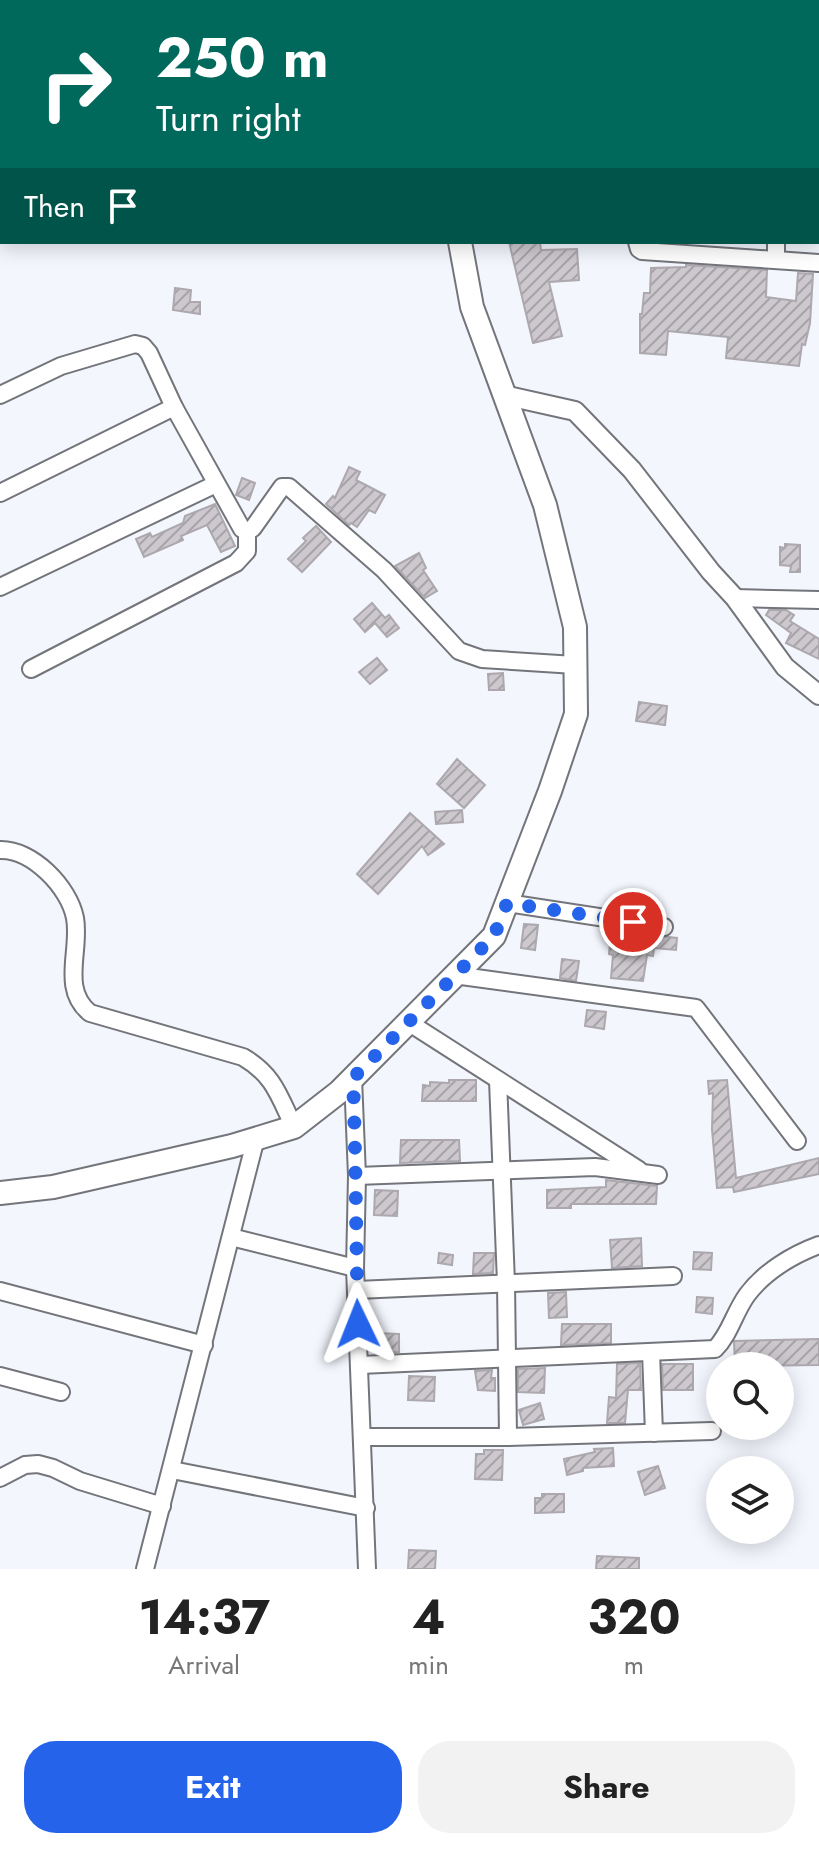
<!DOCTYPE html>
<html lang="en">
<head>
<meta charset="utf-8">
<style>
  :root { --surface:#fff; --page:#f2f2f2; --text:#222; --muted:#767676; --accent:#2563eb }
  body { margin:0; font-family:Jost,sans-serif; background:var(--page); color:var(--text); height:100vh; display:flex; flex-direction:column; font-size:30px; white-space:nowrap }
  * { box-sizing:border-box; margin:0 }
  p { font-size:26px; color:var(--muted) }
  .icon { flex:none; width:44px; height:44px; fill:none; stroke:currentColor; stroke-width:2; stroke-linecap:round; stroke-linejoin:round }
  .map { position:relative; height:1569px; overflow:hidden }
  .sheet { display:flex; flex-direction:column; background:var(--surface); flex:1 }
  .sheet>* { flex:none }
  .hud { position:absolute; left:0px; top:0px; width:820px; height:244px; box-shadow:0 4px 20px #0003; background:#00695c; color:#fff; overflow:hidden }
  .fabs { position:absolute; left:706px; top:1352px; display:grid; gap:16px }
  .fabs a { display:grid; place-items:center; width:88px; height:88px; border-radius:50%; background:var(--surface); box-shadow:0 4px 20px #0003; font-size:40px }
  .pin { position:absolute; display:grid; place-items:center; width:68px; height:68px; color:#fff; margin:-34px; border:4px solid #fff; border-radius:50%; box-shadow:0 2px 8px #0007 }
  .me { position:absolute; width:88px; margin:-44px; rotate:358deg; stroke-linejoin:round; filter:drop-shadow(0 0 6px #0008) }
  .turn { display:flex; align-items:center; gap:28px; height:168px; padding:0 24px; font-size:36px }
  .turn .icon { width:104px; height:104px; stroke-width:2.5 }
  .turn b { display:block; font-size:56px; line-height:68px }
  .then { display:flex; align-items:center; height:76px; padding:0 24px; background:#0003; gap:16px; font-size:30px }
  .eta { display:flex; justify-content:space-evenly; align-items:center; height:136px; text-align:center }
  .eta b { font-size:48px; font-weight:700; line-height:56px }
  .cta { display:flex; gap:16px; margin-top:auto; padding:16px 24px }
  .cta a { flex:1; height:92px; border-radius:32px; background:var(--accent); color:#fff; font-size:32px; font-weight:700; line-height:92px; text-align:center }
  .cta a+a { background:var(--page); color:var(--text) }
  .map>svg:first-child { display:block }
</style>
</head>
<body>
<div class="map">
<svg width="819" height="1569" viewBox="0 0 819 1569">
  <defs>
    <pattern id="building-hatch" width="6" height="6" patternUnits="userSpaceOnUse" patternTransform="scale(2)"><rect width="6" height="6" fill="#ccc8ce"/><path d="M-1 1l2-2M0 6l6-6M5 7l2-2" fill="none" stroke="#a7a4a9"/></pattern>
  </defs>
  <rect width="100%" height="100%" fill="#f3f6fd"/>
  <g fill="url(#building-hatch)" stroke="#aca8ae" stroke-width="2">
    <path d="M509,242H540L541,250L577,249L579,280L549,282L562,336L533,343Z"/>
    <path d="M686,265L767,270L766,297L796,301L798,273L813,274L810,323L805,345L802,344L799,366L726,358L728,337L668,331L666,355L640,353V314H642L644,293H650L651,268L686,267Z"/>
    <path d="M175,288L191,290L190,302H200V314L173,310Z"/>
    <path d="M349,467L360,472L356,480L385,495L375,513L369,510L357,527L351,523L349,525L326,504L333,496L335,498Z"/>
    <path d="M242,478L255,483L249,500L236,495Z"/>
    <path d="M215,504L235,546L221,552L207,525L181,536L183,540L144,557L136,539L150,533L152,537L183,523L185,516Z"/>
    <path d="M316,526L331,542L302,572L288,559L306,541L303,538Z"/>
    <path d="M785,544L800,545V572H790L791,566L780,565V547L785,548Z"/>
    <path d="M419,553L426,568L423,570L437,591L425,598L395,566Z"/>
    <path d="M372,603L385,618L389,615L399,628L387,637L375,623L365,632L354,619Z"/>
    <path d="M769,610H786L794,615L790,621L819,639V659L786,643L791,633L766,615Z"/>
    <path d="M377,658L387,670L370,684L359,672Z"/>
    <path d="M503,673L504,690H489L488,674Z"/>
    <path d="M639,702L667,706L665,725L636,721Z"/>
    <path d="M457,759L485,785L464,808L437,784Z"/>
    <path d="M462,810L463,822L436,824L435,812Z"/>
    <path d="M410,813L444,844L428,855L422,846L378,894L357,874Z"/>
    <path d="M524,924L538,925L535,950L521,948Z"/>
    <path d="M611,931L677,938L676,950L654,948L653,956L647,955L643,981L611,978L613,955L609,954Z"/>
    <path d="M562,959L579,961L576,981L560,978Z"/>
    <path d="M587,1010L606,1012L604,1029L585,1026Z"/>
    <path d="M449,1080H476V1101H422L423,1085L430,1086V1082L449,1083Z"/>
    <path d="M727,1080L736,1178L819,1158V1174L734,1192L733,1187L717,1188L712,1129L713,1093L709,1094L708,1081Z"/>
    <path d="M401,1140H459L460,1161L400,1163Z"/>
    <path d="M606,1180L657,1186L656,1204H571V1208H547V1190L606,1187Z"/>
    <path d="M375,1190L398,1191L397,1216L374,1215Z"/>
    <path d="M641,1238L642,1266L612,1268L610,1240Z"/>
    <path d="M694,1252L712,1253L711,1270L693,1269Z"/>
    <path d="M439,1253L453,1255L452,1265L438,1263Z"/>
    <path d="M474,1253H494L493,1273L473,1274Z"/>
    <path d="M566,1292L567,1317L549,1318L548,1293Z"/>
    <path d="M697,1297L713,1298L712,1314L696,1312Z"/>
    <path d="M562,1324H611V1343L561,1345Z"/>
    <path d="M376,1333L399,1334V1352L375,1353Z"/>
    <path d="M819,1339V1365L735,1366L734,1341Z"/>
    <path d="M640,1363L641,1390H628L625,1423H607L609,1397L616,1398L617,1364Z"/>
    <path d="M662,1364H693V1390H663Z"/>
    <path d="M545,1368L544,1393L518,1392V1369Z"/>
    <path d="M492,1370L491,1378H495V1391L478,1390L475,1371Z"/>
    <path d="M409,1376L435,1377L434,1401L408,1400Z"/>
    <path d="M540,1403L544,1419L523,1425L519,1410Z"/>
    <path d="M613,1448L614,1466L583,1468V1471L567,1475L564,1459L595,1452L594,1449Z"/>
    <path d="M484,1450H503L502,1480L475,1479L476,1454H484Z"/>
    <path d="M658,1466L665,1488L645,1495L638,1472Z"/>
    <path d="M542,1494H564V1512L535,1513V1498H542Z"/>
    <path d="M409,1550L436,1551L435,1569H408Z"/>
    <path d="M597,1556L639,1558V1569H596Z"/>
  </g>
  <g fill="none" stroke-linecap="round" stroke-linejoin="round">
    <defs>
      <g id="minor">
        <path d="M68,0L69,2"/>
        <path d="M212,0V2"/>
        <path d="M626,2L627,0"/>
        <path d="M818,62H819"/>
        <path d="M637,242L639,249L642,251L819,263"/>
        <path d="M776,258V242"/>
        <path d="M0,395L61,366L135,344L143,346L149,353L174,407L242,529L247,532L253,528L282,487H289L384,570L459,651L482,659L575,665"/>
        <path d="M0,493L174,407"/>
        <path d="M0,587L216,484"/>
        <path d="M735,598L819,600"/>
        <path d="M31,669L236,563L247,551V532"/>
        <path d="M0,850C32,849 69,887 75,918C81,950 60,989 90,1013L243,1057C274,1075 279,1096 294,1127"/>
        <path d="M507,903L664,927"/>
        <path d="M454,975L696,1008L797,1141"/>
        <path d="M408,1022L639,1170"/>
        <path d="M353,1078L357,1176L355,1268L367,1569"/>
        <path d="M498,1080L506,1283L508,1437"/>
        <path d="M357,1176L595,1167L658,1175"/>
        <path d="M231,1237L355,1268"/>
        <path d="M357,1290L673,1276"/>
        <path d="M0,1291L204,1345"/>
        <path d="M651,1352L654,1433"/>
        <path d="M360,1365L715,1349C730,1334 734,1313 747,1295C764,1272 792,1255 819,1245"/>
        <path d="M0,1376L61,1392"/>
        <path d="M364,1437H508L712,1431"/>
        <path d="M172,1470L366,1508"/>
        <path d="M0,1478L25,1465L38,1464L53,1468L80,1481L162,1506"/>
        <path d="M145,1569L256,1138"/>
      </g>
      <path id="tertiary" d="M504,395L575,411L632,470L711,572L735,598L785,667L819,695"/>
      <g id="secondary">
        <path d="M440,0V2"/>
        <path d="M0,1193L53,1187L232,1146L294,1127L339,1092L494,936L550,791L576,714L575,627L545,505L472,307L460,242"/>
      </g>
    </defs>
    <use href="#minor" stroke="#73757b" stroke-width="20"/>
    <use href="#tertiary" stroke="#73757b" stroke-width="22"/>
    <use href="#secondary" stroke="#73757b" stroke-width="26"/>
    <use href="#minor" stroke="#fff" stroke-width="16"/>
    <use href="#tertiary" stroke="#fff" stroke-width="18"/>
    <use href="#secondary" stroke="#fff" stroke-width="22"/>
  </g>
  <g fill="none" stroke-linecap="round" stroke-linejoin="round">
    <path stroke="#2563eb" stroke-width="14" stroke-dasharray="0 25.2" d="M358,1324C356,1242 356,1160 353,1078L494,936L507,903L633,922"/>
  </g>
</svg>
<div class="fabs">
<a><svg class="icon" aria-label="search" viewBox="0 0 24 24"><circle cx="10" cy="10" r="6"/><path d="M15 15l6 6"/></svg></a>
<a><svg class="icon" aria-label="layers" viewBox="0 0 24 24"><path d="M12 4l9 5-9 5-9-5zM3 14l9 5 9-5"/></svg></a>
</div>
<div class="pin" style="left:633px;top:922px;background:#d93025"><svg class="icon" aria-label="arrive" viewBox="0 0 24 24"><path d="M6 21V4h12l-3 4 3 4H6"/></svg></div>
<svg class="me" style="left:358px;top:1324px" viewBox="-20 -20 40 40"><path d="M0-17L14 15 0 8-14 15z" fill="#2563eb" stroke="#fff" stroke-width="4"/></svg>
<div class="hud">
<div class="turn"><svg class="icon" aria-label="right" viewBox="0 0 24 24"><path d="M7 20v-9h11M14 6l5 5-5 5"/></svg><div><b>250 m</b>Turn right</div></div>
<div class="then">Then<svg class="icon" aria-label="arrive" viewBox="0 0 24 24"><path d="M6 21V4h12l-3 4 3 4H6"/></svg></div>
</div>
</div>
<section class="sheet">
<div class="eta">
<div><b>14:37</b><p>Arrival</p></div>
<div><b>4</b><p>min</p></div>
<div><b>320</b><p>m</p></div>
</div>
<div class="cta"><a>Exit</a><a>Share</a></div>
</section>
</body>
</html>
